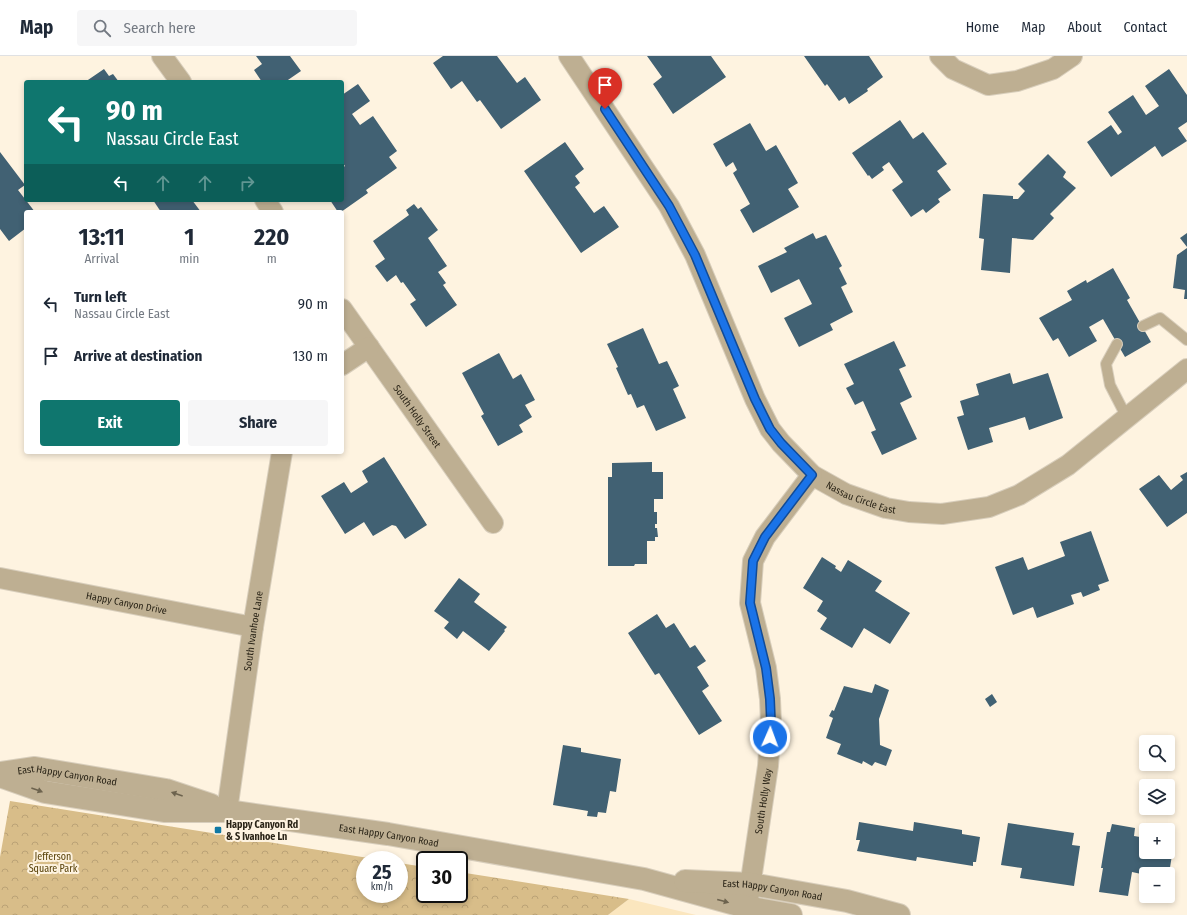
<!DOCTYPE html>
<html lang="en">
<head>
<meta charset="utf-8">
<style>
  :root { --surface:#fff; --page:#f6f6f7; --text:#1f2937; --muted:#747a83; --line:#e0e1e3; --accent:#0f766e }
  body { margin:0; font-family:"Fira Sans Condensed",sans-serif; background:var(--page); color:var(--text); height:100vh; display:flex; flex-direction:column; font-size:15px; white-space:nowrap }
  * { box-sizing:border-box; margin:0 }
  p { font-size:13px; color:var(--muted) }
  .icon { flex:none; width:22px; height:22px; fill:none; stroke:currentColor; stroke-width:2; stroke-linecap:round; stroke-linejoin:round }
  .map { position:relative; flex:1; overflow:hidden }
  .sheet { position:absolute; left:24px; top:154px; width:320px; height:244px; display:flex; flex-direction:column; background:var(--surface); border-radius:4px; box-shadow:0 2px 6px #0003 }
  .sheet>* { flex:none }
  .banner { position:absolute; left:24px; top:24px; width:320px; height:122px; border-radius:4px; box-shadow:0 2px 6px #0003; background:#0f766e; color:#fff; overflow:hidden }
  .fabs { position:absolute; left:1139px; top:679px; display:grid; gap:8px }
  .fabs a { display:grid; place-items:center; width:36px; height:36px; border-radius:4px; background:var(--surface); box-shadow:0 2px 6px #0003; font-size:20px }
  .speed { position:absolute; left:356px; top:795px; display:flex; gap:8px; font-size:20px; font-weight:700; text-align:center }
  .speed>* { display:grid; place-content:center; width:52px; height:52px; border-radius:50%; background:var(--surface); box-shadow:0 2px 6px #0003; line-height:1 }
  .speed small { font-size:10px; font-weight:400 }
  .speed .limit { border:2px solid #111; border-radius:6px; background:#fff; color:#111 }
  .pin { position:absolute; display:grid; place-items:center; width:34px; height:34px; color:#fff; margin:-41px -17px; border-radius:50% 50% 50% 0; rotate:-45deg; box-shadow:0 0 4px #0007 }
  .pin .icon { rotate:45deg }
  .me { position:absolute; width:44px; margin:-22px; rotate:2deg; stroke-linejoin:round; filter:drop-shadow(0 0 3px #0008) }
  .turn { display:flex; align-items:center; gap:14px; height:84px; padding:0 16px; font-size:18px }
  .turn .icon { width:52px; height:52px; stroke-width:2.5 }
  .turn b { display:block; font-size:28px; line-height:34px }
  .lanes { display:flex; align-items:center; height:38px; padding:0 16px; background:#0003; justify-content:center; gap:20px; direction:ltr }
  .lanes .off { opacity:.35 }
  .eta { display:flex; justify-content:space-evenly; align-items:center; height:68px; text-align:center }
  .eta b { font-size:24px; font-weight:700; line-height:28px }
  .cta { display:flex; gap:8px; margin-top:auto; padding:8px 16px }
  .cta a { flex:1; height:46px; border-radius:4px; background:var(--accent); color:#fff; font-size:16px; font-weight:700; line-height:46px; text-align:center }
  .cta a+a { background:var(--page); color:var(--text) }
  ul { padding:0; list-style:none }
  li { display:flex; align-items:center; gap:12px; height:52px; padding:0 16px }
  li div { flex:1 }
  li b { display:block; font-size:15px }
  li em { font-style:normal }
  header { display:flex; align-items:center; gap:24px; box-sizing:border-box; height:56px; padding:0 20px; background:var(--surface); border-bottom:1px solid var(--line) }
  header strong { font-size:19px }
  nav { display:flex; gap:22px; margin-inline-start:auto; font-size:14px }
  .search { width:280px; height:36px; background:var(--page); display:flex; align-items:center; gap:10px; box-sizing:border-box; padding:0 14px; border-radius:4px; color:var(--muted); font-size:15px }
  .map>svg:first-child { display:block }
</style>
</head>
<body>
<header>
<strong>Map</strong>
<div class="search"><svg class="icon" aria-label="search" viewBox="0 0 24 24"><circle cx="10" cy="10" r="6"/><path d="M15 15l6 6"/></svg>Search here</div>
<nav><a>Home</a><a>Map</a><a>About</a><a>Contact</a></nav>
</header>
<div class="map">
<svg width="1187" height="859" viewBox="0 0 1187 859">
  <defs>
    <pattern id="park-crowns" width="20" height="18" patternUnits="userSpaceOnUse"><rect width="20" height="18" fill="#d8bd89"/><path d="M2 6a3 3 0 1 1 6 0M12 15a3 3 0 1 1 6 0" fill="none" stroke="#baa276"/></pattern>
  </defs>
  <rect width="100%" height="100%" fill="#fef3e0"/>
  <path fill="#fbe6be" d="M629,843L696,859H608Z"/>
  <path fill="url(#park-crowns)" d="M10,745L381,804H365V838H399V807L425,811V838H459V816L629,843L608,859H0V801Z"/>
  <g fill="#416173">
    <path d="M256,0H290L301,15L285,26H262L254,14L262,8Z"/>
    <path d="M443,0H497L517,27L525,21L541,44L501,73L480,44L477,46L462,25L451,33L433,7Z"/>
    <path d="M647,0H711L726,21L673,58L653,28L662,21Z"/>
    <path d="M804,0H869L883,21L867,33L868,35L849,48L845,41L839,45L827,28L825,30Z"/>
    <path d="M104,13L109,20L113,18L119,26H85Z"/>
    <path d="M1169,13L1187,39V66L1178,72L1187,85L1162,101L1155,90L1111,121L1087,86L1111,69L1118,79L1122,76L1108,56L1133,39L1146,59L1159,50L1145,30Z"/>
    <path d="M358,28L370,45L352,58L360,69L373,60L397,95L389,101L397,112L366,134L368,137L341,156H338L330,144H342V112L345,110L342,106V39Z"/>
    <path d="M900,64L913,83L923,76L947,108L937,115L951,134L938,143L940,146L926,157L923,153L911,161L892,134L903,126L889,106L882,111L884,114L872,123L869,119L868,120L852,97Z"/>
    <path d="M750,67L766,95L776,89L798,127L788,133L799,151L753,177L740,154L750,148L733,117L737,114L733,106L726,111L713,88Z"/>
    <path d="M565,86L584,113L575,120L580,127L575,131L594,157L604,150L619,171L581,197L524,115Z"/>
    <path d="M0,96L25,129L18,134L35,156H26V172L9,185L0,173Z"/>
    <path d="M1048,98L1066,116L1063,121L1076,132L1050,158L1054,162L1033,184L1012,182L1010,217L981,214L984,183L979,182L983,138L1013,140V143H1018L1025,135L1018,128Z"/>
    <path d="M153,144H192L201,156H161Z"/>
    <path d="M414,148L418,153L421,151L438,174L428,182L447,210L438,216L446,227L443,229L457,249L426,271L410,248L416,244L403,226L401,227L396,219L387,226L375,210L385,203L373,185L409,159L406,154Z"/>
    <path d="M813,177L816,183L826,179L842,210L839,212L847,228L841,231L853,256L830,268L833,274L799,291L784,262L812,248L811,246L799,223L771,237L758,210L787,196L784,192Z"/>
    <path d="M1187,177V191L1180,182Z"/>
    <path d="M1187,192V243H1184L1185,234L1173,232L1177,199Z"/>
    <path d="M1113,212L1130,242L1127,244L1151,286L1125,301L1103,263L1089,271L1097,285L1069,301L1058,282L1053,285L1039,262L1072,244L1067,235L1086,224L1087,227Z"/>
    <path d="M643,272L659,308L667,305L679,330L673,333L686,362L656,375L644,349L637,352L631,338L628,339L616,312L618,311L607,288Z"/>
    <path d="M894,285L906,310L899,313L912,341L900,347L917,383L882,399L871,376L876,374L863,345L855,349L846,332L854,328L844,308Z"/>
    <path d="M499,297L513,323L521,318L535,344L525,349L532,361L519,369L523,376L498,390L481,360L484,358L462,317Z"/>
    <path d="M1010,317L1013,328L1048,317L1063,362L1029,374L1025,361L989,372L993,386L968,394L957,361L964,359L960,345L979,339L976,328Z"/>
    <path d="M384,401L427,469L405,483L396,470L392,469L373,480L364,466L345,478L321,440L344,426L351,437L368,426L362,415Z"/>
    <path d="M652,406V416H663V443H654V456H657V468H655V472H657L658,481H655V485H647V508H635L634,510H608V421H612V407Z"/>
    <path d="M1187,416V457L1167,471L1139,433L1159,419L1171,434L1183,424L1180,420Z"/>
    <path d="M1091,475L1109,525L1098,529L1100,534L1083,541L1081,536L1071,539L1074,548L1037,562L1033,551L1013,559L995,511L1023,501L1028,514L1065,500L1060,486Z"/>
    <path d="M822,501L836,510L835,512L841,516L848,504L882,525L875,535L910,557L890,588L864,572L852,592L820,573L827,562L817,555L823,545L803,532Z"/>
    <path d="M459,522L480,538L474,546L507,571L504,574L505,575L489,595L463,575L457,583L444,572L449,566L434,555Z"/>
    <path d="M657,558L666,572L674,567L690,592L695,589L706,605L697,611L709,630L702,635L722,665L699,679L659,617L655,619L628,577Z"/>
    <path d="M875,628L889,634L879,663L880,689L892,694L886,710L875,706L872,710L863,705L862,708L837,698L841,688L826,682L833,662L829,660L832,654L834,655L844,630L872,637Z"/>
    <path d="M992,638L997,646L990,651L985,643Z"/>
    <path d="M563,689L581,692V696L621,703L616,736L610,735L606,757L598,756L597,761L587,760L588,755L553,749Z"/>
    <path d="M859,766L913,775L914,766L962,774V778L980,781L976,806H973V810L917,801L916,805L857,795L860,784H856Z"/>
    <path d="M1008,767L1074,777L1072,789L1080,790L1074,830L1020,822L1022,812L1001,809Z"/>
    <path d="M1112,768L1135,772L1134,780L1146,782V796H1168V786H1174L1169,818L1146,819L1132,816L1128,840L1099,836L1103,812H1101L1107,776H1110Z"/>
  </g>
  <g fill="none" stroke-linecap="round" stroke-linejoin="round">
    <defs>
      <g id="service">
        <path d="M1143,270L1160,262L1187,284"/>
        <path d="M1117,288L1106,308L1110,329L1127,362"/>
      </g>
      <g id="minor">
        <path d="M162,0L181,26"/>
        <path id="s1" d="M569,0L669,150L695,199L755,343L770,373L781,387L812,419L846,438L886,452L909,456L942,458L989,451L1019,439L1068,409L1187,313"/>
        <path d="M940,0L953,13L988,29L1017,25L1053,13L1072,0"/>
        <path d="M265,144L273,156"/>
        <path id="s2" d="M342,253L493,467"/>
        <path d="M342,309L369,291"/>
        <path id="s3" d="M0,522L253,571"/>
        <path id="s4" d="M227,755L253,571L282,396"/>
        <path id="s5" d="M748,844L768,710L771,667L770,643L766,612L750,547L753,505L765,481L812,419"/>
      </g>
      <g id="tertiary">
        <path id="s6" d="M0,717L35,712L166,734L211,749"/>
        <path id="s7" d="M0,720L45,736L164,755H227L388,778L644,823L746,851L791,859"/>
        <path id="s8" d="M685,825L751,828L847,845L899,859"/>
      </g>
    </defs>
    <use href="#service" stroke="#d8cebc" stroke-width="12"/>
    <use href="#minor" stroke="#d8cebc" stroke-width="22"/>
    <use href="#tertiary" stroke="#d8cebc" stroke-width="24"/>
    <use href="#service" stroke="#beaf92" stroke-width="10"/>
    <use href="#minor" stroke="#beaf92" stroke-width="20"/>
    <use href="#tertiary" stroke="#beaf92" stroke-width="22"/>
  </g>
  <defs><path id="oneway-solid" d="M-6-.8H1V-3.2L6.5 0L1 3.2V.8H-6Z"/></defs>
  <g fill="#6d634e">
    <use href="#oneway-solid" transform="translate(37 734) rotate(20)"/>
    <use href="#oneway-solid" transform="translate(177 738) rotate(-161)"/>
    <use href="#oneway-solid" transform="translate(723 845) rotate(15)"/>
  </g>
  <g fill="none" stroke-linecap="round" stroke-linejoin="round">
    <defs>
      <path id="route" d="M605,53L669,150L695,199L755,343L770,373L781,387L812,419L765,481L753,505L750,547L766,612L770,643L771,667L770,681"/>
    </defs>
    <use href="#route" stroke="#114b97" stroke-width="10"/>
    <use href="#route" stroke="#1a73e8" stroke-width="7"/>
  </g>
  <rect fill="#1079a4" stroke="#fef3e0" stroke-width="1.5" x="214" y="770" width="8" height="8" rx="2"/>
  <g text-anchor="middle" stroke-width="4" stroke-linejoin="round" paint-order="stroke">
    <g font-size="10" fill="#2a2417" stroke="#fef3e0">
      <text dy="4" stroke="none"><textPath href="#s2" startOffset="131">South Holly Street</textPath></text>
      <text dy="4" stroke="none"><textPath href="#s1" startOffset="542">Nassau Circle East</textPath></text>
      <text dy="4" stroke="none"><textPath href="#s3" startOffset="129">Happy Canyon Drive</textPath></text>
      <text dy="4" stroke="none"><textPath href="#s4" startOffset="182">South Ivanhoe Lane</textPath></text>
      <text dy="4" stroke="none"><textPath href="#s6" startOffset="68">East Happy Canyon Road</textPath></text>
      <text dy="4" stroke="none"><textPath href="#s5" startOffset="100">South Holly Way</textPath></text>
      <text dy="4" stroke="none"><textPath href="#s7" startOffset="395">East Happy Canyon Road</textPath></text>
      <text dy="4" stroke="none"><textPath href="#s8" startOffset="88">East Happy Canyon Road</textPath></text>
    </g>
    <g font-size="10" font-weight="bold" fill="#2a2417" stroke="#fef3e0" text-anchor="start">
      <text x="226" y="772">Happy Canyon Rd<tspan x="226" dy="12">&amp; S Ivanhoe Ln</tspan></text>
    </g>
    <g font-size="10" fill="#574007" stroke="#fef3e0">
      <text x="53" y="804">Jefferson<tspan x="53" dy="12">Square Park</tspan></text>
    </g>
  </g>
</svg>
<div class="fabs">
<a><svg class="icon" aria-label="search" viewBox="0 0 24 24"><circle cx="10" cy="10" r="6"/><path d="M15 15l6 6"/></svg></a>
<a><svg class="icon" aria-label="layers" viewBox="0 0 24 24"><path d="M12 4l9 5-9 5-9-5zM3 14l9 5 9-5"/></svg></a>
<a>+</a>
<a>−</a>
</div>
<div class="speed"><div>25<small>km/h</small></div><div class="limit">30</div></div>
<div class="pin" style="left:605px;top:53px;background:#d93025"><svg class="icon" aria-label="arrive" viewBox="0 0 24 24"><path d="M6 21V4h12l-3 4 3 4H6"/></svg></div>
<svg class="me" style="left:770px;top:681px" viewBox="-20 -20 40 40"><circle r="17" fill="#1a73e8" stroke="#fff" stroke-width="3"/><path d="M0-11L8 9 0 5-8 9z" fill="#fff"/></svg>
<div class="banner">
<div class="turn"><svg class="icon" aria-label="left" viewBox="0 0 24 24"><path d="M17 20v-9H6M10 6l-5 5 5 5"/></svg><div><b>90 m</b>Nassau Circle East</div></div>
<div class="lanes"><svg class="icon" aria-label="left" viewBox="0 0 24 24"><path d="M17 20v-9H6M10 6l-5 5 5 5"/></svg><svg class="icon off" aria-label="ahead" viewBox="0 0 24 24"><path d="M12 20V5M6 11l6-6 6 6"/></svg><svg class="icon off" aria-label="ahead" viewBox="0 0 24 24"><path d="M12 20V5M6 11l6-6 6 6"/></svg><svg class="icon off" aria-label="right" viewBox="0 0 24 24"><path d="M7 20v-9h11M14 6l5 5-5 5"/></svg></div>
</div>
<section class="sheet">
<div class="eta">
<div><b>13:11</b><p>Arrival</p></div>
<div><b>1</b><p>min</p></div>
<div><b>220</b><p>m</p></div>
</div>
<ul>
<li><svg class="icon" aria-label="left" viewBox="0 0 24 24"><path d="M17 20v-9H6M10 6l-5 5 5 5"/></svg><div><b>Turn left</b><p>Nassau Circle East</p></div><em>90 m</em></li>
<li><svg class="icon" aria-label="arrive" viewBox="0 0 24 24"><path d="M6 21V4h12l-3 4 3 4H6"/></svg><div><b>Arrive at destination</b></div><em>130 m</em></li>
</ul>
<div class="cta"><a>Exit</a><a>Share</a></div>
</section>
</div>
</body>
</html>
